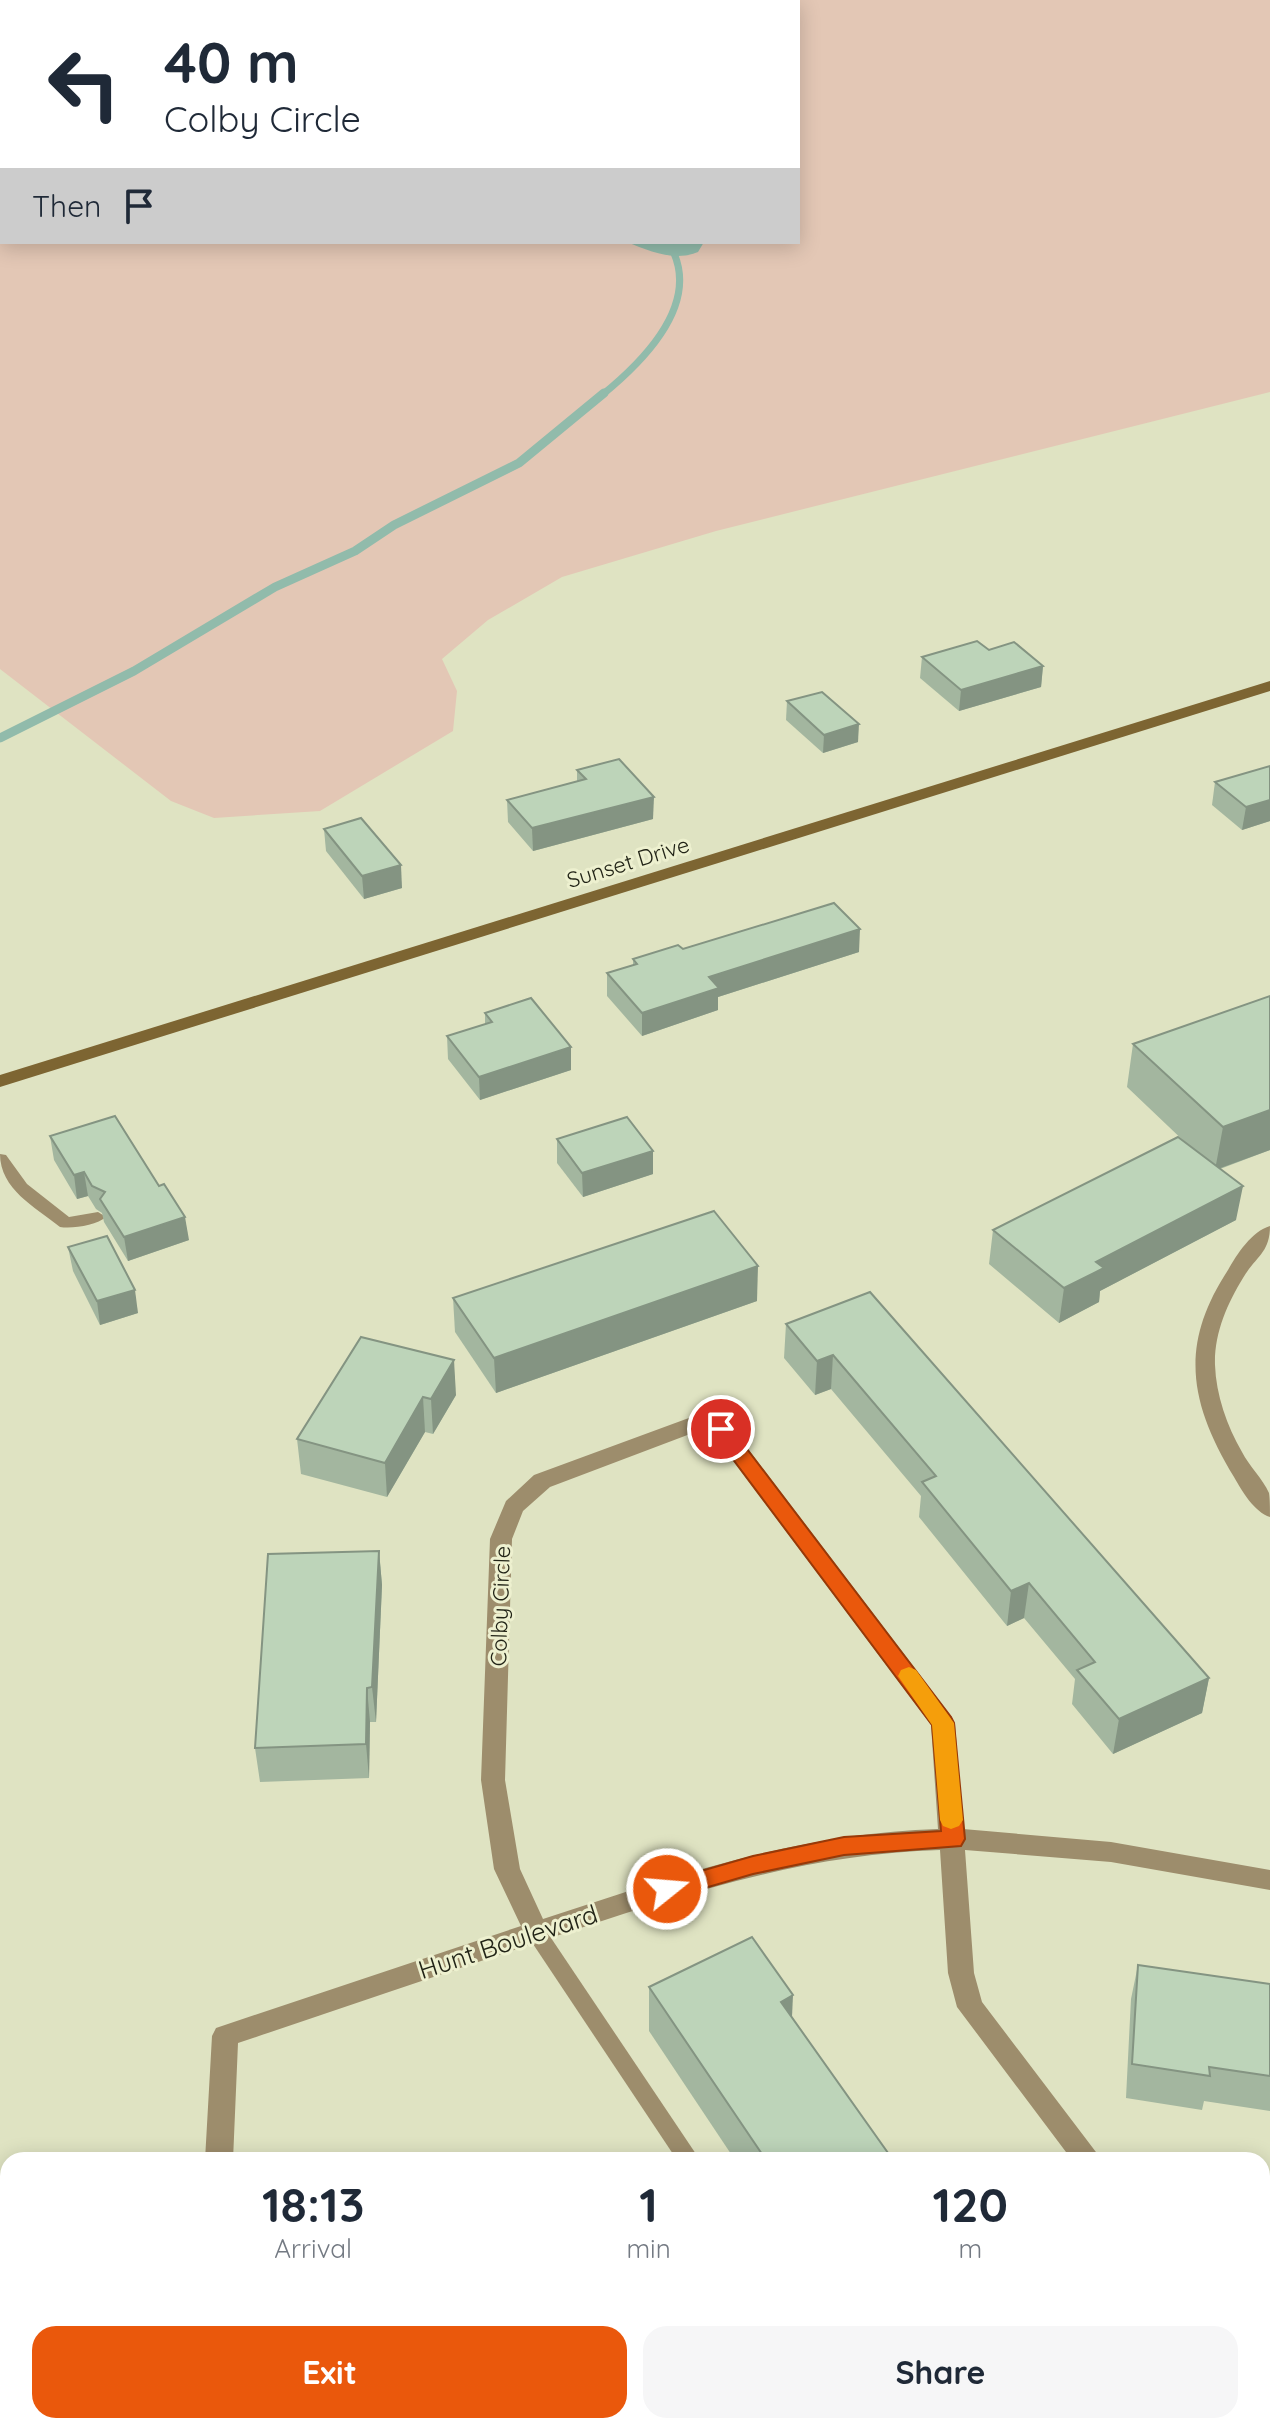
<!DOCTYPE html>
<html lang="en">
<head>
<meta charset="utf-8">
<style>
  :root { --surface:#fff; --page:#f6f6f7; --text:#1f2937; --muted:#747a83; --accent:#ea580c }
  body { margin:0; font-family:Quicksand,sans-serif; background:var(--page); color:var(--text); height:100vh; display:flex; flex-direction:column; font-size:30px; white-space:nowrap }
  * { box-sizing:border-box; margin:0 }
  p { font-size:26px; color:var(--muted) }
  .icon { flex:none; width:44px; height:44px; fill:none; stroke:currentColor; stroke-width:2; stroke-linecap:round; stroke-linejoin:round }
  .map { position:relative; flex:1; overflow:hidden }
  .details { position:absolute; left:0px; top:2152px; width:1270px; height:282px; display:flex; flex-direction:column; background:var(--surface); border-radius:24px 24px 0 0; box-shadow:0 4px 20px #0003 }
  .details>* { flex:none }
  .guide { position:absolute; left:0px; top:0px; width:800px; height:244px; box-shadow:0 4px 20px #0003; background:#fff; color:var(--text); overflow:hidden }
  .pin { position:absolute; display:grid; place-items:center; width:68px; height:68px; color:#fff; margin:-34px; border:4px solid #fff; border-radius:50%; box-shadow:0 2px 8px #0007 }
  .me { position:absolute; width:88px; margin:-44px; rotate:73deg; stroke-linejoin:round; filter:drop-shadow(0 0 6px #0008) }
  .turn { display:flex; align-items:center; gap:28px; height:168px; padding:0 32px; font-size:36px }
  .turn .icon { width:104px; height:104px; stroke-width:2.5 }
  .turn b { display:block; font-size:56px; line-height:68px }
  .then { display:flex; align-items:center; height:76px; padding:0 32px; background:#0003; gap:16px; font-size:30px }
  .eta { display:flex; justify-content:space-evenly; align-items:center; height:136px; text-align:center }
  .eta b { font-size:48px; font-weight:700; line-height:56px }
  .primary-button { display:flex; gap:16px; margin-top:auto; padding:16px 32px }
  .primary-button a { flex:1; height:92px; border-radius:24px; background:var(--accent); color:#fff; font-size:32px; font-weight:700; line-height:92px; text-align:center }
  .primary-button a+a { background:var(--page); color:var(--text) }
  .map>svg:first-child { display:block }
</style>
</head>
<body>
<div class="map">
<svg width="1270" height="2433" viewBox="0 0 1270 2433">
  <rect width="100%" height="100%" fill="#dfe3c2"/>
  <path fill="#e3c7b5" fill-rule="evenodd" d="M0,0H1270V392L716,531L562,577L488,620L442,659L457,691L453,731L320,811L214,818L171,801L0,669ZM2,2H798V242H2Z"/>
  <path fill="#91bbab" d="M627,242H704L698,252C675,262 649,251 627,242Z"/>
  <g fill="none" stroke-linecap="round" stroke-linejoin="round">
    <path stroke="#91bbab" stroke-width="7" d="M602,395C645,360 705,300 668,242"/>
    <path stroke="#91bbab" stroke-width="9" d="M0,738L134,671L275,587L355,551L394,525L519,463L604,393"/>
    <g fill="#9d8d6c" fill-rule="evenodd">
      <path d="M295,0H303L304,2H296Z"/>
      <path d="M2,154V160L0,161V155Z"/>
      <path d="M0,1154L6,1155L27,1184L69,1217L98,1212L106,1217C97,1225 73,1229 60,1227C35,1207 0,1189 0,1154Z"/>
      <path d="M536,1923L543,1926L700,2160H677L529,1938L526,1932L529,1926Z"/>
      <path d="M851,2426H876L879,2433H854Z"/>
    </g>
    <g fill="#9d8d6c" fill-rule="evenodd">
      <path d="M1270,1226C1270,1253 1256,1256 1243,1278C1227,1304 1214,1334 1215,1365C1216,1395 1227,1426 1242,1452C1249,1466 1263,1479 1269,1493C1270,1499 1270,1510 1270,1517C1254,1512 1242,1491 1234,1477C1189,1402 1179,1345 1228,1270C1237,1254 1252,1231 1270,1226Z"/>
      <path d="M697,1415L729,1424L951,1716L955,1723L963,1829L1111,1842L1270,1870V1890L1111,1862L965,1850L974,1973L982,2002L1102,2160H1072L957,2007L948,1973L940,1850C801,1854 674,1897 544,1940C442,1974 340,2009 238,2043L233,2160H205L212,2036L216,2028L521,1926L494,1869L481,1780L490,1539L506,1501L534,1475ZM698,1431L714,1435L931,1725L938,1829C800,1833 673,1876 543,1919L520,1869L505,1780L512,1539L523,1511L550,1487Z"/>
      <path d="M1262,2232L1270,2233V2259L1262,2258Z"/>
      <path d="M1262,2377L1270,2380V2416L1262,2413Z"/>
      <rect x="193" y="2426" width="30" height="7"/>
    </g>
    <path fill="#7d6532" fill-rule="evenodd" d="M1270,681V691L0,1087V1075Z"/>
  </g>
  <g fill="#a3b69f">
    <path d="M989,650L1043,666L1041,687L959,711L920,678L922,657Z"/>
    <path d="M787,701L858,742L823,753L786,720Z"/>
    <path d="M1270,766V821L1242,830L1212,805L1215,782Z"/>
    <path d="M577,770L653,819L533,851L508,822L507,800L577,781Z"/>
    <path d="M324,829L402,888L364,899L326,851Z"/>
    <path d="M683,949L859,952L718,997V1010L642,1036L607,996V973L633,965V959Z"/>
    <path d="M1270,996V1150L1220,1169L1236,1220L1100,1291L1099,1302L1059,1323L989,1264L993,1230L1189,1146L1127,1087L1133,1044Z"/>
    <path d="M485,1013L571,1070L480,1100L448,1059L447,1036L485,1024Z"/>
    <path d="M50,1136L189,1240L128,1261L104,1222L102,1213L96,1209L88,1196L77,1199L54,1160Z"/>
    <path d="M557,1139L653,1151V1174L583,1197L557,1163Z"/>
    <path d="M68,1247L138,1313L100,1325L73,1271Z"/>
    <path d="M870,1292L1209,1678L1202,1713L1113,1754L1072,1704L1075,1679L1024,1618L1007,1626L919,1517L921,1496L831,1389L815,1395L784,1358L786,1324Z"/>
    <path d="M453,1298L757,1301L496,1393L455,1332Z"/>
    <path d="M361,1337L456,1395L433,1434L425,1432L387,1497L301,1474L297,1439Z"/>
    <path d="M379,1551L382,1585L376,1722H370L369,1778L260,1782L255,1748Z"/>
    <path d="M1138,1965L1270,1984V2111L1204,2101L1202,2110L1126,2098L1131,1999Z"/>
    <path d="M649,1987L792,2017L893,2160H735L649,2031Z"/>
    <path d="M895,2426H1059L1064,2433H899Z"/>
  </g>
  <g fill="#849482">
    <path d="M1043,666L1041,687L959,711L961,690Z"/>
    <path d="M859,724L858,742L823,753L824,735Z"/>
    <path d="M654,797L653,819L533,851L532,828Z"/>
    <path d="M1270,800V821L1242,830L1246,807Z"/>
    <path d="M401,865L402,888L364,899L362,876Z"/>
    <path d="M860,929L859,952L718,997V1010L642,1036V1013L709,977Z"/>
    <path d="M571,1047V1070L480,1100L479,1077Z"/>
    <path d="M1270,1110V1150L1215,1170L1223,1127Z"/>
    <path d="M653,1151V1174L583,1197L582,1173Z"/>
    <path d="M84,1172L88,1196L77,1199L74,1175Z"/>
    <path d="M1243,1186L1236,1220L1100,1291L1099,1302L1059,1323L1064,1288L1096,1262Z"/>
    <path d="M185,1217L189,1240L128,1261L124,1237Z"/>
    <path d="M758,1266L757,1301L496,1393L494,1358Z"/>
    <path d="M135,1290L138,1313L100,1325L97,1301Z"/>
    <path d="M833,1355L831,1389L815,1395L817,1361Z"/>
    <path d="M454,1360L456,1395L433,1434L431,1399Z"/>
    <path d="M423,1397L425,1432L387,1497L385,1463Z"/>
    <path d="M379,1551L382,1585L376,1722L372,1687Z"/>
    <path d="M1029,1583L1024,1618L1007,1626L1011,1591Z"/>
    <path d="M1209,1678L1202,1713L1113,1754L1119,1719Z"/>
    <path d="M367,1688L370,1722L369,1778L366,1744Z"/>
    <path d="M793,1995L791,2039L781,2002Z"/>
  </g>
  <g fill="#bdd4b9" stroke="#849482" stroke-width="2">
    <path d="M977,641L989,650L1014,642L1043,666L961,690L922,657Z"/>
    <path d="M822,692L859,724L824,735L787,701Z"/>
    <path d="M619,759L654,797L532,828L507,800L586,779L577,770Z"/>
    <path d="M1270,766V800L1246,807L1215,782Z"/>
    <path d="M361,818L401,865L362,876L324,829Z"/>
    <path d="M834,903L860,929L709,977L719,988L642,1013L607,973L637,964L633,959L678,945L683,949Z"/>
    <path d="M1270,996V1110L1223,1127L1133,1044Z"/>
    <path d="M531,998L571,1047L479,1077L447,1036L492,1022L485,1013Z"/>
    <path d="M115,1116L159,1186L164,1184L185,1217L124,1237L100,1199L105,1192L92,1186L84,1172L74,1175L50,1136Z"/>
    <path d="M627,1117L653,1151L582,1173L557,1139Z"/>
    <path d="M1178,1137L1243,1186L1096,1262L1104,1268L1064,1288L993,1230Z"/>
    <path d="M714,1211L758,1266L494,1358L453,1298Z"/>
    <path d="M107,1236L135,1290L97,1301L68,1247Z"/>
    <path d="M870,1292L1209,1678L1119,1719L1077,1670L1095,1662L1029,1583L1011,1591L922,1482L936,1476L833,1355L817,1361L786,1324Z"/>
    <path d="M361,1337L454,1360L431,1399L423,1397L385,1463L297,1439Z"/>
    <path d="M379,1551L372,1687L367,1688L366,1744L255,1748L268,1554Z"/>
    <path d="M752,1937L793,1995L781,2002L893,2160H766L649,1987Z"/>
    <path d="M1138,1965L1270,1984V2076L1209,2067L1210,2076L1132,2064Z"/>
    <path d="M926,2426H1059L1064,2433H930Z"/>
  </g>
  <path fill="#ea580c" stroke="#983908" stroke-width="2" d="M721,1422L728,1424L951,1717L954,1723L965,1839L961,1846L844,1855L753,1874L667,1899L659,1896L655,1889L659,1883L753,1856L844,1837L941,1831L932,1725L714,1434L711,1429L714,1424Z"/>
  <path fill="#f59e0b" d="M909,1667L916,1670L954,1723L963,1820L959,1826L951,1829L943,1826L940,1820L932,1725L898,1676L901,1670Z"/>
  <g text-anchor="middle" stroke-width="6" stroke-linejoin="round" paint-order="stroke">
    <g font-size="22" fill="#222417" stroke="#edf0cf">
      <text transform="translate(628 862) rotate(-17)" y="8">Sunset Drive</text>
      <text transform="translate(500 1606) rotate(-88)" y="8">Colby Circle</text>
    </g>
    <g font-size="26" fill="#222417" stroke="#edf0cf">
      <text transform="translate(508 1942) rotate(-18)" y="9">Hunt Boulevard</text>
    </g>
  </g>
</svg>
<div class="pin" style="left:721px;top:1429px;background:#d93025"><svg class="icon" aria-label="arrive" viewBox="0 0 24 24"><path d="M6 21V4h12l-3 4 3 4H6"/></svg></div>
<svg class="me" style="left:667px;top:1889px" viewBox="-20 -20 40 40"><circle r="17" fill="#ea580c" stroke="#fff" stroke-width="3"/><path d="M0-11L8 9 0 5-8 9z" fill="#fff"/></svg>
<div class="guide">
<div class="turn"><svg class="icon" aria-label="left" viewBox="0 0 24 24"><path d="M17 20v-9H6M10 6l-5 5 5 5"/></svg><div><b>40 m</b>Colby Circle</div></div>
<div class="then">Then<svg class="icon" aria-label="arrive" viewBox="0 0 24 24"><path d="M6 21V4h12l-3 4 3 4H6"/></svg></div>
</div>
<section class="details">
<div class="eta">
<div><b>18:13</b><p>Arrival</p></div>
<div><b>1</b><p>min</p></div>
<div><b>120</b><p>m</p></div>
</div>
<div class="primary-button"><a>Exit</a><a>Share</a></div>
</section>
</div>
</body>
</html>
